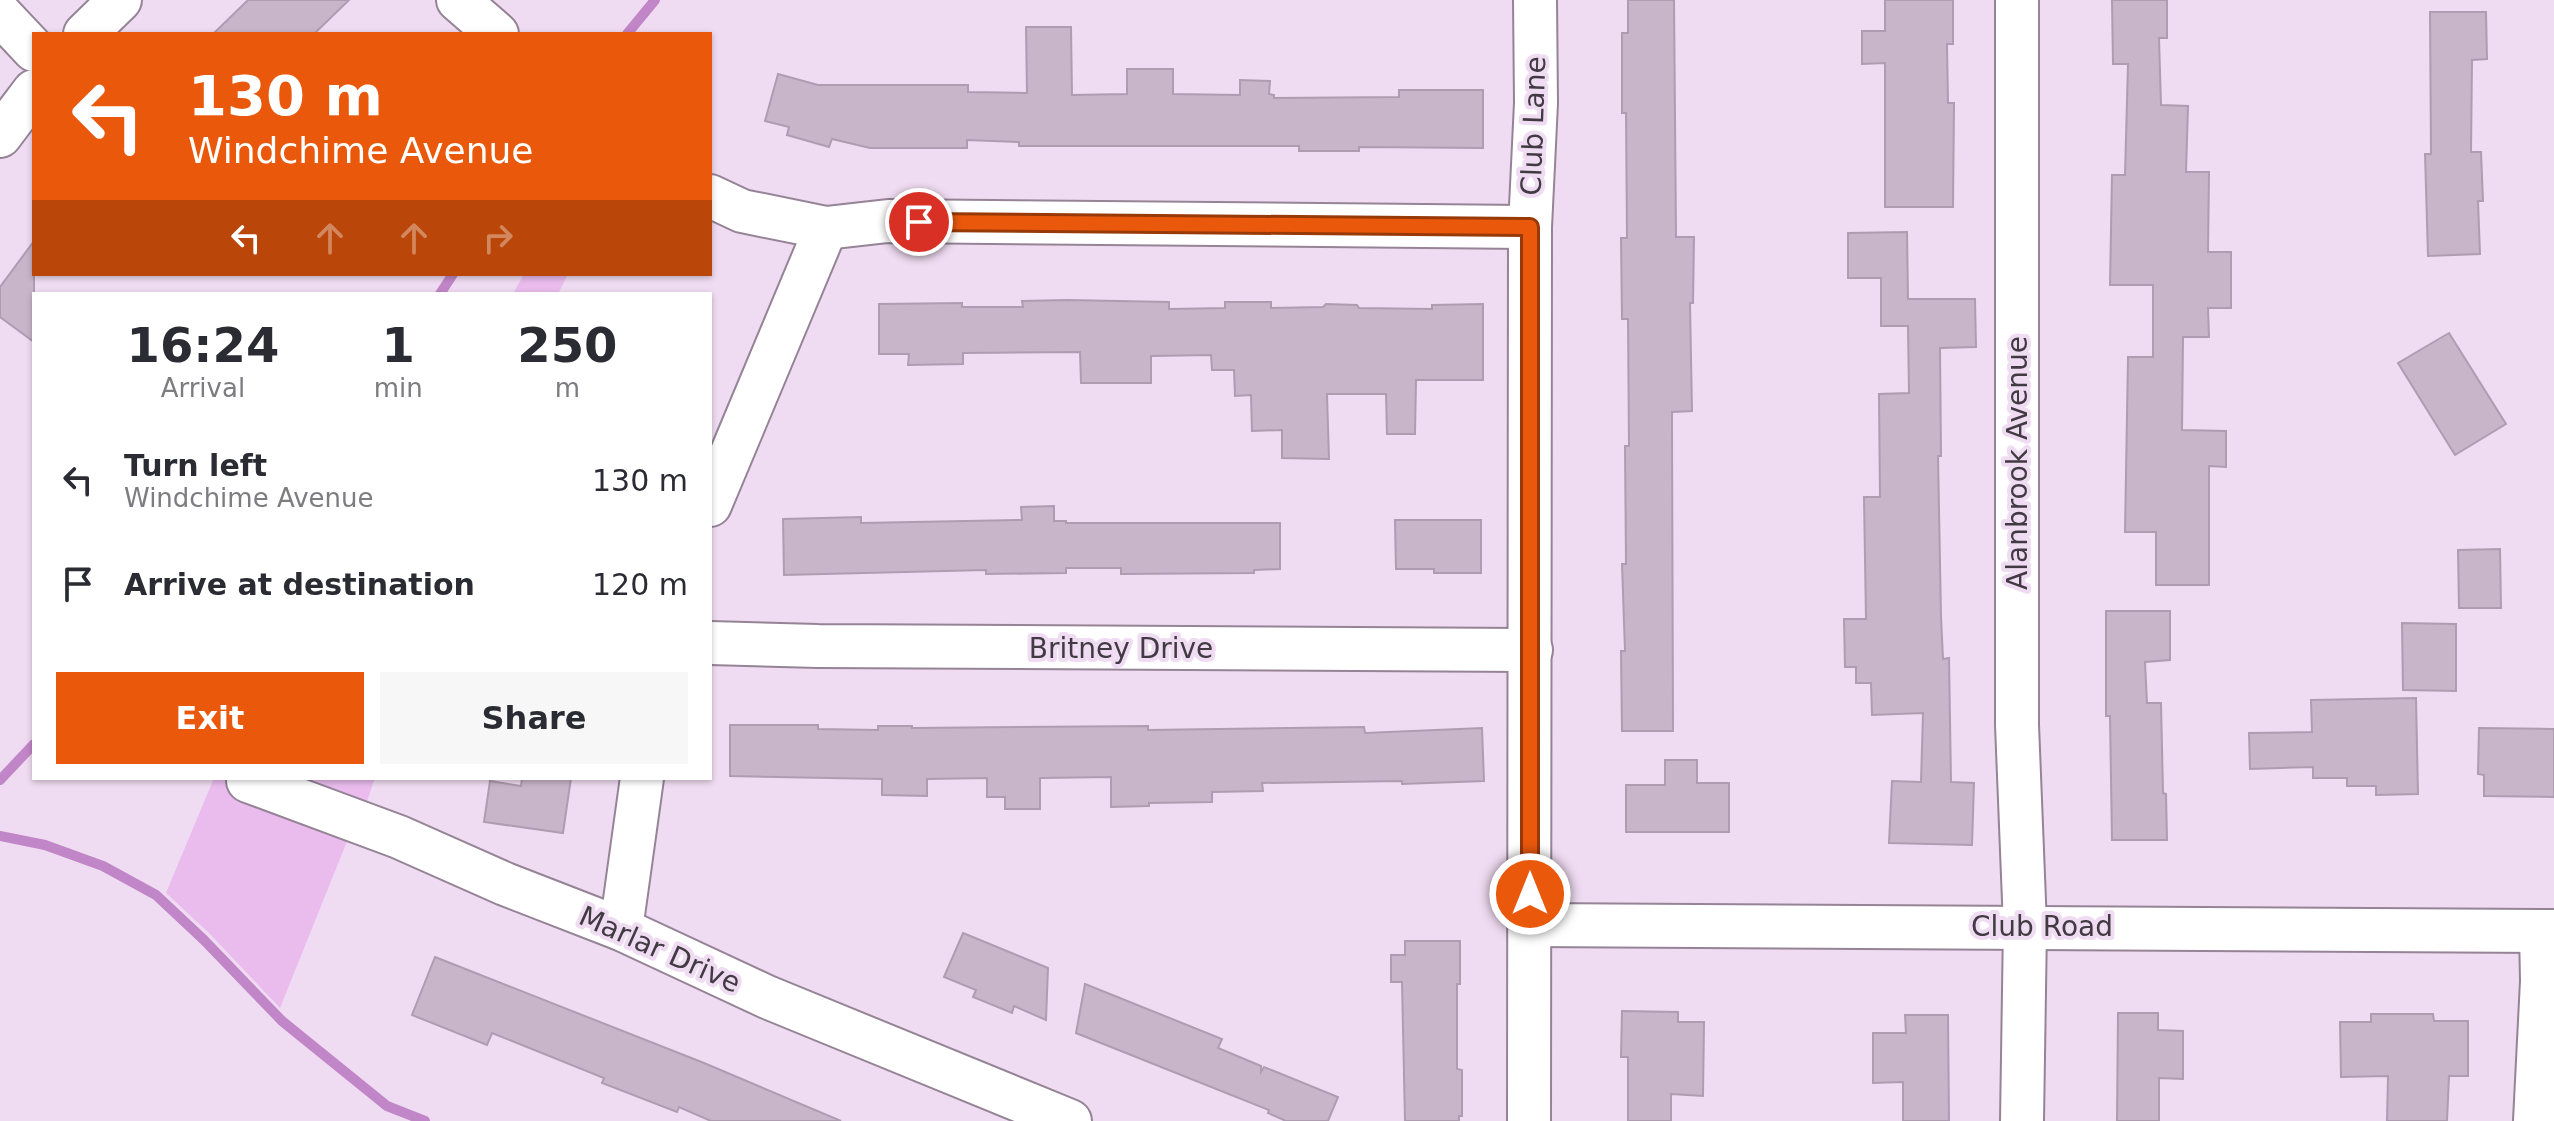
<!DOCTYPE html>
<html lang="en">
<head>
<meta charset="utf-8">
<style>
  :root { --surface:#fff; --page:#f7f7f7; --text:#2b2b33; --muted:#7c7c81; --accent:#ea580c }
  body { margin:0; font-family:"DejaVu Sans",sans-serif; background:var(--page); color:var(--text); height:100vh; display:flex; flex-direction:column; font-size:30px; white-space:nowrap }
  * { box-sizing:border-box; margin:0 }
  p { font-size:26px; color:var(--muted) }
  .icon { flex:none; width:44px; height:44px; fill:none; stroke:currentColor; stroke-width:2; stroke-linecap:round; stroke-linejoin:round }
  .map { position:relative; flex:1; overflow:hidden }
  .panel { position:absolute; left:32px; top:292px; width:680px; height:488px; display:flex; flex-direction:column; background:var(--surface); border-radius:0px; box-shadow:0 2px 6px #0004 }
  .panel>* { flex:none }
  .banner { position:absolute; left:32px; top:32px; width:680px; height:244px; border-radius:0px; box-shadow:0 2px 6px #0004; background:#ea580c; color:#fff; overflow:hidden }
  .pin { position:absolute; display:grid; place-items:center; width:68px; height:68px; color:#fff; margin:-34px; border:4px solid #fff; border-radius:50%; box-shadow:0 2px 8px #0007 }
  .me { position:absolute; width:88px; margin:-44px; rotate:0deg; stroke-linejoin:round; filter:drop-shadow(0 0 6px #0008) }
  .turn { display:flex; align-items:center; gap:28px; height:168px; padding:0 24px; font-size:36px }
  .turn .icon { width:104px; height:104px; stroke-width:2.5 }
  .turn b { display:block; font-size:56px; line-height:68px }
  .lanes { display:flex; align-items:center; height:76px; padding:0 24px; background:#0003; justify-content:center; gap:40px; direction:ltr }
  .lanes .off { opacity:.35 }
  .eta { display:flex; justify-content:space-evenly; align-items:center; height:136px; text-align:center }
  .eta b { font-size:48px; font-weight:800; line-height:56px }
  .button { display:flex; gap:16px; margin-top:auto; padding:16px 24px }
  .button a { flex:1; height:92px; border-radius:0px; background:var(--accent); color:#fff; font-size:32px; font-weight:800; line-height:92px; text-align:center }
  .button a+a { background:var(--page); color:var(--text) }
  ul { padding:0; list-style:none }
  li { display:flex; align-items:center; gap:24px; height:104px; padding:0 24px }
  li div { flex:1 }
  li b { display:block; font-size:30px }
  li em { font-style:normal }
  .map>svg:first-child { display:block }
</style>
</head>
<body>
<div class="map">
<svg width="2554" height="1121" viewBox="0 0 2554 1121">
  <rect width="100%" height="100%" fill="#f0dcf2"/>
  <g fill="#e9bced">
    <path d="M524,274H568L558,294H513Z"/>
    <path d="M214,778H243L352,829L280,1008L210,934L166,893Z"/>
    <path d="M287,778H375L365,807Z"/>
  </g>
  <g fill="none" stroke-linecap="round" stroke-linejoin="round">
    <g stroke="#c186c7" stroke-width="10">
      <path d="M627,34L655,0"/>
      <path d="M440,294L453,274"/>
      <path d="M0,780L34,744"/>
      <path d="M0,836L45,845L103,866L156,895L204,940L282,1021L387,1106L425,1121"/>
    </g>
  </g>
  <g fill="#c8b5ca" stroke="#af9cb1" stroke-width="2">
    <path d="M248,0H349L314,34H213Z"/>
    <path d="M1628,0H1674L1676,237H1694L1693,303H1690L1692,411L1672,412V423L1673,731H1622L1621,651H1625L1622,564H1626L1625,446H1629L1628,319H1622L1621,238H1627L1626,113H1622V33H1628Z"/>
    <path d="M1885,0H1953V44H1947L1948,103H1954L1953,207H1885V63L1862,64V31H1885Z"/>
    <path d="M2112,0H2167V38H2159L2161,105L2188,106L2186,172H2209L2208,252H2231V308H2208L2209,337H2183L2182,430L2226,431V467L2209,466V585H2156V532H2125L2128,357H2153V285H2110L2112,175H2125L2128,64H2113Z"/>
    <path d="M2430,12H2486L2487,59L2472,60L2471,152H2481L2483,201H2478L2480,254L2428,256L2425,154H2431Z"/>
    <path d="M1026,27H1071L1072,95L1127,94V69H1173V94L1240,95V80L1270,81L1269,94L1274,95V98L1399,97V90H1483V148L1359,147V151H1299V146H1019V142L967,140V148H870L832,139L829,147L787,135L789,127L765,121L778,74L818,85H968V92L1027,93Z"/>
    <path d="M1907,232L1908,299H1975L1976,347L1940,348L1941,456H1938L1941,617L1943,659L1949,658L1951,782L1974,783L1972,845L1889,843L1892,781L1921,782L1923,713L1872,715L1871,683H1856V667H1845L1844,619H1866L1864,497H1880L1879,394L1909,393L1908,326H1881V278H1848V233Z"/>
    <path d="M34,241V342L0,317V287Z"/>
    <path d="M1067,300L1169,302V309L1225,308V302H1271V308L1323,307L1326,304L1357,305L1359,308L1432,309V305L1483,304V380H1416L1415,434H1387L1386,394H1327L1329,459L1282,458V430L1252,431L1251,395L1235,396L1234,370H1212L1211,355L1151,356V383H1081L1080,352L963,353V364L908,365L909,354H879V304L962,303V307H1023L1022,301Z"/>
    <path d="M2449,333L2506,424L2455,455L2398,363Z"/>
    <path d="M1054,506V521H1066V523H1280V569L1254,570V573L1121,574V568H1066V573L986,574V570L784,575L783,519L861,517V523L1022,520L1021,507Z"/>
    <path d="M1395,520H1481V573H1434V569H1396Z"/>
    <path d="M2500,549L2501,608H2459L2458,550Z"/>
    <path d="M2106,611H2170V660L2145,662L2147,703H2161L2163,793L2166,794L2167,840H2112L2110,716H2106Z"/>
    <path d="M2402,623L2456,624V691L2403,690Z"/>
    <path d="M2416,698L2418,794L2376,795V786H2347V778H2313V767L2250,769L2249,733L2312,732L2311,700Z"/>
    <path d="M730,725H818V729L878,730V726H912V728L1148,726V730L1364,727L1365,733L1482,728L1484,781L1402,784V781L1262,783L1263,791L1212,792V802L1149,803V806L1111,807V777L1040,778V809H1005V797H987V778L927,779V796L882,795V779L730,776Z"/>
    <path d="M2479,728L2554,729V797L2484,796V775L2478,774Z"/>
    <path d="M1665,760H1697V783H1729V832H1626V785H1665Z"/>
    <path d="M522,778H571L563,833L484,822L490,781L521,786Z"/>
    <path d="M963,933L1048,968L1046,1020L1014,1006L1012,1013L973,997L976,990L944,977Z"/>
    <path d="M1405,941H1460V984H1457V1069L1462,1070V1116H1459V1121H1405L1402,982H1391V955H1405Z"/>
    <path d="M435,957L704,1063L841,1121H711L679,1107L677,1112L602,1083L604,1078L492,1033L487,1045L412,1015Z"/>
    <path d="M1085,984L1222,1039L1218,1048L1261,1066V1072L1264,1067L1338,1097L1328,1121H1286L1268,1113L1269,1110L1076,1033Z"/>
    <path d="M1622,1011L1678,1012V1022H1704L1703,1096L1671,1094V1121H1628V1057H1621Z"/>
    <path d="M2118,1013H2158V1030L2183,1031V1079L2159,1078V1121H2117Z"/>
    <path d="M2371,1014H2433L2434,1021H2468V1076H2449L2447,1121H2387L2388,1076L2341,1077L2340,1022H2371Z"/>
    <path d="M1905,1015H1948L1949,1121H1903V1082L1873,1083V1033H1906Z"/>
  </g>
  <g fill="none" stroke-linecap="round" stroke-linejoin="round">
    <defs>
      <g id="minor">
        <path d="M458,0L497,34"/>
        <path d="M2017,0V725L2025,926L2022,1121"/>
        <path d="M0,14L34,50"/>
        <path d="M85,34L120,0"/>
        <path d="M0,136L34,91"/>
        <path d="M710,196L742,211L826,228L888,221L1530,227"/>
        <path d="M710,505L826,228"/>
        <path d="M710,643L818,646L1531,650"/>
        <path d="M248,781L399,837L505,884L621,929L767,997L1070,1121"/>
        <path d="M1530,925L2554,931"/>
        <path d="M621,929L642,778"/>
        <path d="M1529,1121L1530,227L1536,103L1535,0"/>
        <path d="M2535,1121L2542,981L2541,931"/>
      </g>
    </defs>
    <use href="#minor" stroke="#958396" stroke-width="46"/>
    <use href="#minor" stroke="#fff" stroke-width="42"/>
  </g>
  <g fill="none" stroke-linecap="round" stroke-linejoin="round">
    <defs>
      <path id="route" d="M919,222L1530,227V894"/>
    </defs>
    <use href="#route" stroke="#983908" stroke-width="20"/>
    <use href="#route" stroke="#ea580c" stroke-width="14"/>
  </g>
  <g text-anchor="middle" stroke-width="8" stroke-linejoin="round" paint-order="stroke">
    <g font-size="28" fill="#413a42" stroke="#f0dcf2">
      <text transform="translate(1533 126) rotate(-88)" y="10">Club Lane</text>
      <text transform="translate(2017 463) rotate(-90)" y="10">Alanbrook Avenue</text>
      <text x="1121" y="658">Britney Drive</text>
      <text x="2042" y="936">Club Road</text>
      <text transform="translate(660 949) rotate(24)" y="10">Marlar Drive</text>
    </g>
  </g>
</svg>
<div class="pin" style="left:919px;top:222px;background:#d93025"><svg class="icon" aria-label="arrive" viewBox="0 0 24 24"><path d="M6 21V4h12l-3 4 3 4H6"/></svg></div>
<svg class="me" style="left:1530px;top:894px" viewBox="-20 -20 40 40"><circle r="17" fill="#ea580c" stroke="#fff" stroke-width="3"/><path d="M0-11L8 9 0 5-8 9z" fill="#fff"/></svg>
<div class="banner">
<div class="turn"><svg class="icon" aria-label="left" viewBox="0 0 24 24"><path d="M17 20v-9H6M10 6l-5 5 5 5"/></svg><div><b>130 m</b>Windchime Avenue</div></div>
<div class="lanes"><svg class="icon" aria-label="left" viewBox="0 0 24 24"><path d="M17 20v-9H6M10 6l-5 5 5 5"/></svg><svg class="icon off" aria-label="ahead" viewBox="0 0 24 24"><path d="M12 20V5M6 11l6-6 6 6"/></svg><svg class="icon off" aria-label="ahead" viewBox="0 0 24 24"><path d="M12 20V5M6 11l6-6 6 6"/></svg><svg class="icon off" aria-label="right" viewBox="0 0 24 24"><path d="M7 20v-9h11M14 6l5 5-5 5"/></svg></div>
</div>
<section class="panel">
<div class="eta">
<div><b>16:24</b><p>Arrival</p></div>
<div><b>1</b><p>min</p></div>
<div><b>250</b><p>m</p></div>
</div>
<ul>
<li><svg class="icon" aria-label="left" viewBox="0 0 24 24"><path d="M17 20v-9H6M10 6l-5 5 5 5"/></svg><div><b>Turn left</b><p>Windchime Avenue</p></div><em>130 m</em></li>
<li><svg class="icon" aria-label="arrive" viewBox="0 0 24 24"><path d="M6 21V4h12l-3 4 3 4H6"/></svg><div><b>Arrive at destination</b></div><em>120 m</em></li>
</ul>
<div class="button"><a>Exit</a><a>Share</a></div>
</section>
</div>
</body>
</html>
